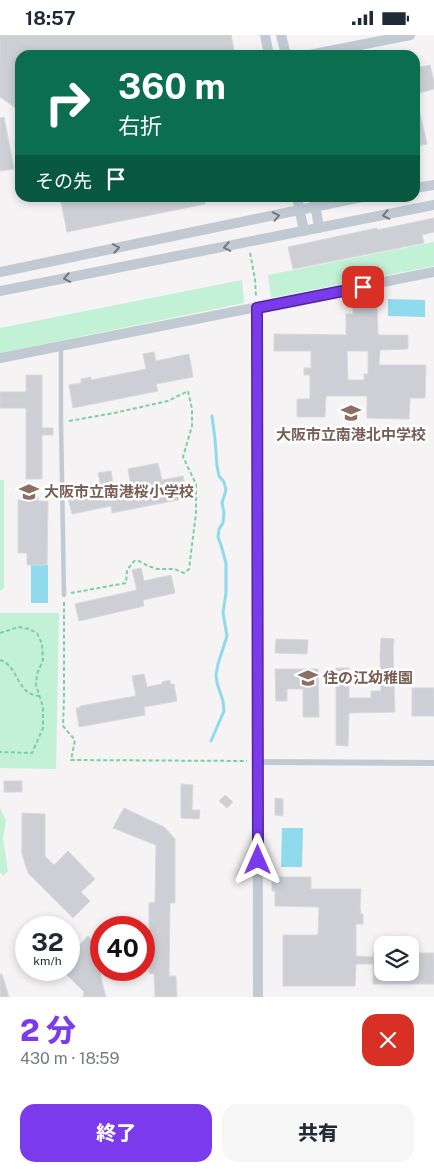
<!DOCTYPE html>
<html lang="ja">
<head>
<meta charset="utf-8">
<style>
  :root { --surface:#fff; --page:#f6f6f7; --text:#1f2937; --muted:#747a83; --accent:#7c3aed }
  body { margin:0; font-family:"Public Sans","Noto Sans JP",sans-serif; background:var(--page); color:var(--text); height:100vh; display:flex; flex-direction:column; font-size:19px; white-space:nowrap }
  * { box-sizing:border-box; margin:0 }
  p { font-size:16px; color:var(--muted) }
  .icon { flex:none; width:28px; height:28px; fill:none; stroke:currentColor; stroke-width:2; stroke-linecap:round; stroke-linejoin:round }
  .map { position:relative; height:962px; overflow:hidden }
  .side { display:flex; flex-direction:column; background:var(--surface); flex:1 }
  .side>* { flex:none }
  .hud { position:absolute; left:15px; top:15px; width:405px; height:152px; border-radius:15px; box-shadow:0 2px 8px #0003; background:#0b6e4f; color:#fff; overflow:hidden }
  .tools { position:absolute; left:374px; top:901px; display:grid; gap:10px }
  .tools a { display:grid; place-items:center; width:45px; height:45px; border-radius:10px; background:var(--surface); box-shadow:0 2px 8px #0003; font-size:25px }
  .speed { position:absolute; left:15px; top:881px; display:flex; gap:10px; font-size:25px; font-weight:700; text-align:center }
  .speed>* { display:grid; place-content:center; width:65px; height:65px; border-radius:50%; background:var(--surface); box-shadow:0 2px 8px #0003; line-height:1 }
  .speed small { font-size:12px; font-weight:400 }
  .speed .limit { border:8px solid #d22; background:#fff; color:#111 }
  .pin { position:absolute; display:grid; place-items:center; width:42px; height:42px; color:#fff; margin:-21px; border-radius:10px; box-shadow:0 2px 8px #0006 }
  .me { position:absolute; width:55px; margin:-28px; rotate:0deg; stroke-linejoin:round; filter:drop-shadow(0 0 4px #0008) }
  .turn { display:flex; align-items:center; gap:18px; height:105px; padding:0 20px; font-size:22px }
  .turn .icon { width:65px; height:65px; stroke-width:2.5 }
  .turn b { display:block; font-size:35px; line-height:42px }
  .then { display:flex; align-items:center; height:48px; padding:0 20px; background:#0003; gap:10px; font-size:19px }
  .round { display:grid; place-items:center; flex:none; width:52px; height:52px; border-radius:15px; background:var(--page) }
  .overview { display:flex; align-items:center; justify-content:space-between; height:85px; padding:0 20px }
  h1 { font-size:30px; font-weight:800; line-height:38px; color:var(--accent) }
  .cta { display:flex; gap:10px; margin-top:auto; padding:10px 20px }
  .cta a { flex:1; height:58px; border-radius:15px; background:var(--accent); color:#fff; font-size:20px; font-weight:800; line-height:58px; text-align:center }
  .cta a+a { background:var(--page); color:var(--text) }
  .status { display:flex; justify-content:space-between; align-items:center; height:35px; padding:0 25px; background:var(--surface); direction:ltr }
  .status svg { height:14px; fill:currentColor }
  .map>svg:first-child { display:block }
</style>
</head>
<body>
<div class="status"><b>18:57</b><svg viewBox="0 0 49 12"><path d="M0 12V9h3v3zM5 12V6h3v6zM10 12V3h3v9zM15 12V0h3v12zM26 1h20v11H26zM47 4h2v5h-2z"/></svg></div>
<div class="map">
<svg width="434" height="962" viewBox="0 0 434 962">
  <rect width="100%" height="100%" fill="#f5f3f3"/>
  <g fill="#c3f1d5">
    <path d="M434,207V231L271,263L268,240Z"/>
    <path d="M242,245L244,268L0,318V293Z"/>
    <path d="M0,445H4V553L0,556Z"/>
    <path d="M0,578H59L56,734L0,733Z"/>
    <path d="M0,773L6,786L3,803L8,836L3,841L0,837Z"/>
  </g>
  <g fill="#90daee">
    <path d="M388,264L425,265V282L388,281Z"/>
    <rect x="31" y="530" width="17" height="38"/>
    <path d="M282,793H303L302,832H281Z"/>
  </g>
  <g fill="none" stroke-linecap="round" stroke-linejoin="round">
    <path stroke="#90daee" stroke-width="3" d="M211,706L224,676L223,666L217,648L216,640L218,629L227,601L223,578L226,558V528L221,510L218,502L219,494L223,488L224,477L222,468L226,455L224,447L219,441L217,431L215,404L212,381"/>
  </g>
  <g fill="#cdcfd5" stroke="#d7d9de" fill-rule="evenodd">
    <path d="M0,0H231L235,20H20V76L0,62Z"/>
    <path d="M430,30L434,46V54L415,59V33Z"/>
    <path d="M415,70H418L427,109L415,111Z"/>
    <path d="M4,82L14,134L0,136V83Z"/>
    <path d="M60,162H203L205,169L67,197Z"/>
    <path d="M434,183V197L422,200L424,208L293,234L288,212L377,193V195Z"/>
    <path d="M353,269H377L378,300H408V314L380,315L379,330H426L425,363H410L409,384L367,383V361H326L325,382H297V364H310V340H304V333H311V316H274V299L346,300V279H353ZM347,316H368V339H364V345H348Z"/>
    <path d="M154,317L156,326L189,319L193,342L156,349L158,356L73,373L69,350L81,348V344L91,342V345L146,334L143,319Z"/>
    <path d="M26,340H42V393H53V400H42V444H26V373H0V357H26Z"/>
    <path d="M158,428L162,445L183,441L188,463L112,478L111,471L72,479L67,458L101,452L98,438L111,436L114,455L131,451L128,434Z"/>
    <path d="M26,462H38V466H48L47,530H27V518H18V465H26Z"/>
    <path d="M141,533L144,546L171,540L175,558L143,565L144,571L79,586L75,569L137,555L132,535Z"/>
    <path d="M381,603L394,604L393,615L395,677L349,678L348,711L336,710V633H349V663H371V656H381L380,620Z"/>
    <path d="M276,604L308,605L307,619L275,618Z"/>
    <path d="M275,634H318L319,682H303V654H287V666H276Z"/>
    <path d="M144,639L147,652L162,649V647L170,645V649H174L177,666L144,672L145,680L79,692L76,673H80V671L136,661L132,641Z"/>
    <rect x="412" y="653" width="22" height="28"/>
    <rect x="4" y="746" width="18" height="11"/>
    <path d="M181,749L193,750L192,775H200L199,784L181,783Z"/>
    <path d="M225,760L233,767L227,773L219,766Z"/>
    <path d="M275,763L283,764V781L275,780Z"/>
    <path d="M124,773L164,792L175,804V868H170L169,941H176L177,962H155L154,939L149,938V868L155,867L156,810L113,793Z"/>
    <path d="M22,778L45,779V821L54,830L68,816L95,844L81,857L90,866L73,883L28,838L22,819Z"/>
    <path d="M272,842H311V854H361L360,872L361,879H363V889H356V921L373,922V918H382V938H410V918H434V949H373V929H356L355,951H283V900H318L319,872L275,871V856H272Z"/>
    <path d="M88,901L101,913V943L106,962H83L84,957L62,935H69V909L75,915Z"/>
    <path d="M0,939H2L9,962H0Z"/>
  </g>
  <g fill="none" stroke-linecap="round" stroke-linejoin="round">
    <g stroke="#7ad0a6" stroke-width="2" stroke-dasharray="4 2.5" stroke-linecap="butt">
      <path d="M250,218L255,244L256,262"/>
      <path d="M69,386L114,378L168,366L188,356L192,374V391L183,422L196,449V478L189,534L184,538L174,534H158L148,531L139,526H134L127,535L126,548L71,558"/>
      <path d="M64,567V663L63,691L75,705L71,725L247,726"/>
      <path d="M0,598L19,592L29,594L37,598L42,609L43,625L37,639L36,650L43,672V693L32,718L0,717"/>
      <path d="M0,625C19,631 16,659 39,661"/>
    </g>
    <path stroke="#c1cad2" stroke-width="4.5" d="M61,311V388L64,560"/>
    <path stroke="#c1cad2" stroke-width="6" d="M258,727L434,728"/>
    <g stroke="#c1cad2" stroke-width="10">
      <path d="M265,0L269,20"/>
      <path d="M281,0L286,20"/>
      <path d="M309,20L410,0"/>
      <path d="M415,153L434,150"/>
      <path d="M297,162L304,196"/>
      <path d="M314,162L319,193"/>
      <path d="M0,237L362,162"/>
      <path d="M0,256L434,170"/>
      <path d="M257,273L258,962"/>
      <path d="M0,323L434,237"/>
    </g>
  </g>
  <defs><path id="oneway-chevron" d="M-2-3.5L2.5 0L-2 3.5" fill="none" stroke-width="1.6" stroke-linecap="round" stroke-linejoin="round" transform="scale(1.25)"/></defs>
  <g stroke="#6e7983">
    <use href="#oneway-chevron" transform="translate(386 180) rotate(169)"/>
    <use href="#oneway-chevron" transform="translate(276 181) rotate(-12)"/>
    <use href="#oneway-chevron" transform="translate(227 212) rotate(169)"/>
    <use href="#oneway-chevron" transform="translate(116 213) rotate(-11)"/>
    <use href="#oneway-chevron" transform="translate(67 243) rotate(169)"/>
  </g>
  <g fill="none" stroke-linecap="round" stroke-linejoin="round">
    <defs>
      <path id="route" d="M258,825L257,273L363,252"/>
    </defs>
    <use href="#route" stroke="#51269a" stroke-width="12"/>
    <use href="#route" stroke="#7c3aed" stroke-width="9"/>
  </g>
  <defs>
    <symbol id="school-bare" viewBox="-9 -9 18 18"><path d="M0-5L7-2L0 1L-7-2ZM-4 1L0 2.5L4 1V4Q0 6-4 4Z" fill="#8d6e63" stroke="#fff" stroke-width="2.5" paint-order="stroke"/></symbol>
  </defs>
  <g fill-rule="evenodd">
    <use href="#school-bare" x="337" y="364" width="28" height="28"/>
    <use href="#school-bare" x="15" y="443" width="28" height="28"/>
    <use href="#school-bare" x="294" y="629" width="28" height="28"/>
  </g>
  <g text-anchor="middle" stroke-width="5" stroke-linejoin="round" paint-order="stroke">
    <g font-size="15" font-weight="bold" fill="#785e54" stroke="#fff" text-anchor="start">
      <text x="351" y="405" text-anchor="middle">大阪市立南港北中学校</text>
      <text x="44" y="462">大阪市立南港桜小学校</text>
      <text x="323" y="648">住の江幼稚園</text>
    </g>
  </g>
</svg>
<div class="tools">
<a><svg class="icon" aria-label="layers" viewBox="0 0 24 24"><path d="M12 4l9 5-9 5-9-5zM3 14l9 5 9-5"/></svg></a>
</div>
<div class="speed"><div>32<small>km/h</small></div><div class="limit">40</div></div>
<div class="pin" style="left:363px;top:252px;background:#d93025"><svg class="icon" aria-label="arrive" viewBox="0 0 24 24"><path d="M6 21V4h12l-3 4 3 4H6"/></svg></div>
<svg class="me" style="left:258px;top:825px" viewBox="-20 -20 40 40"><path d="M0-17L14 15 0 8-14 15z" fill="#7c3aed" stroke="#fff" stroke-width="4"/></svg>
<div class="hud">
<div class="turn"><svg class="icon" aria-label="right" viewBox="0 0 24 24"><path d="M7 20v-9h11M14 6l5 5-5 5"/></svg><div><b>360 m</b>右折</div></div>
<div class="then">その先<svg class="icon" aria-label="arrive" viewBox="0 0 24 24"><path d="M6 21V4h12l-3 4 3 4H6"/></svg></div>
</div>
</div>
<section class="side">
<div class="overview"><div><h1>2 分</h1><p>430 m · 18:59</p></div><a class="round" style="background:#d93025;color:#fff"><svg class="icon" aria-label="close" viewBox="0 0 24 24"><path d="M6 6l12 12M18 6L6 18"/></svg></a></div>
<div class="cta"><a>終了</a><a>共有</a></div>
</section>
</body>
</html>
